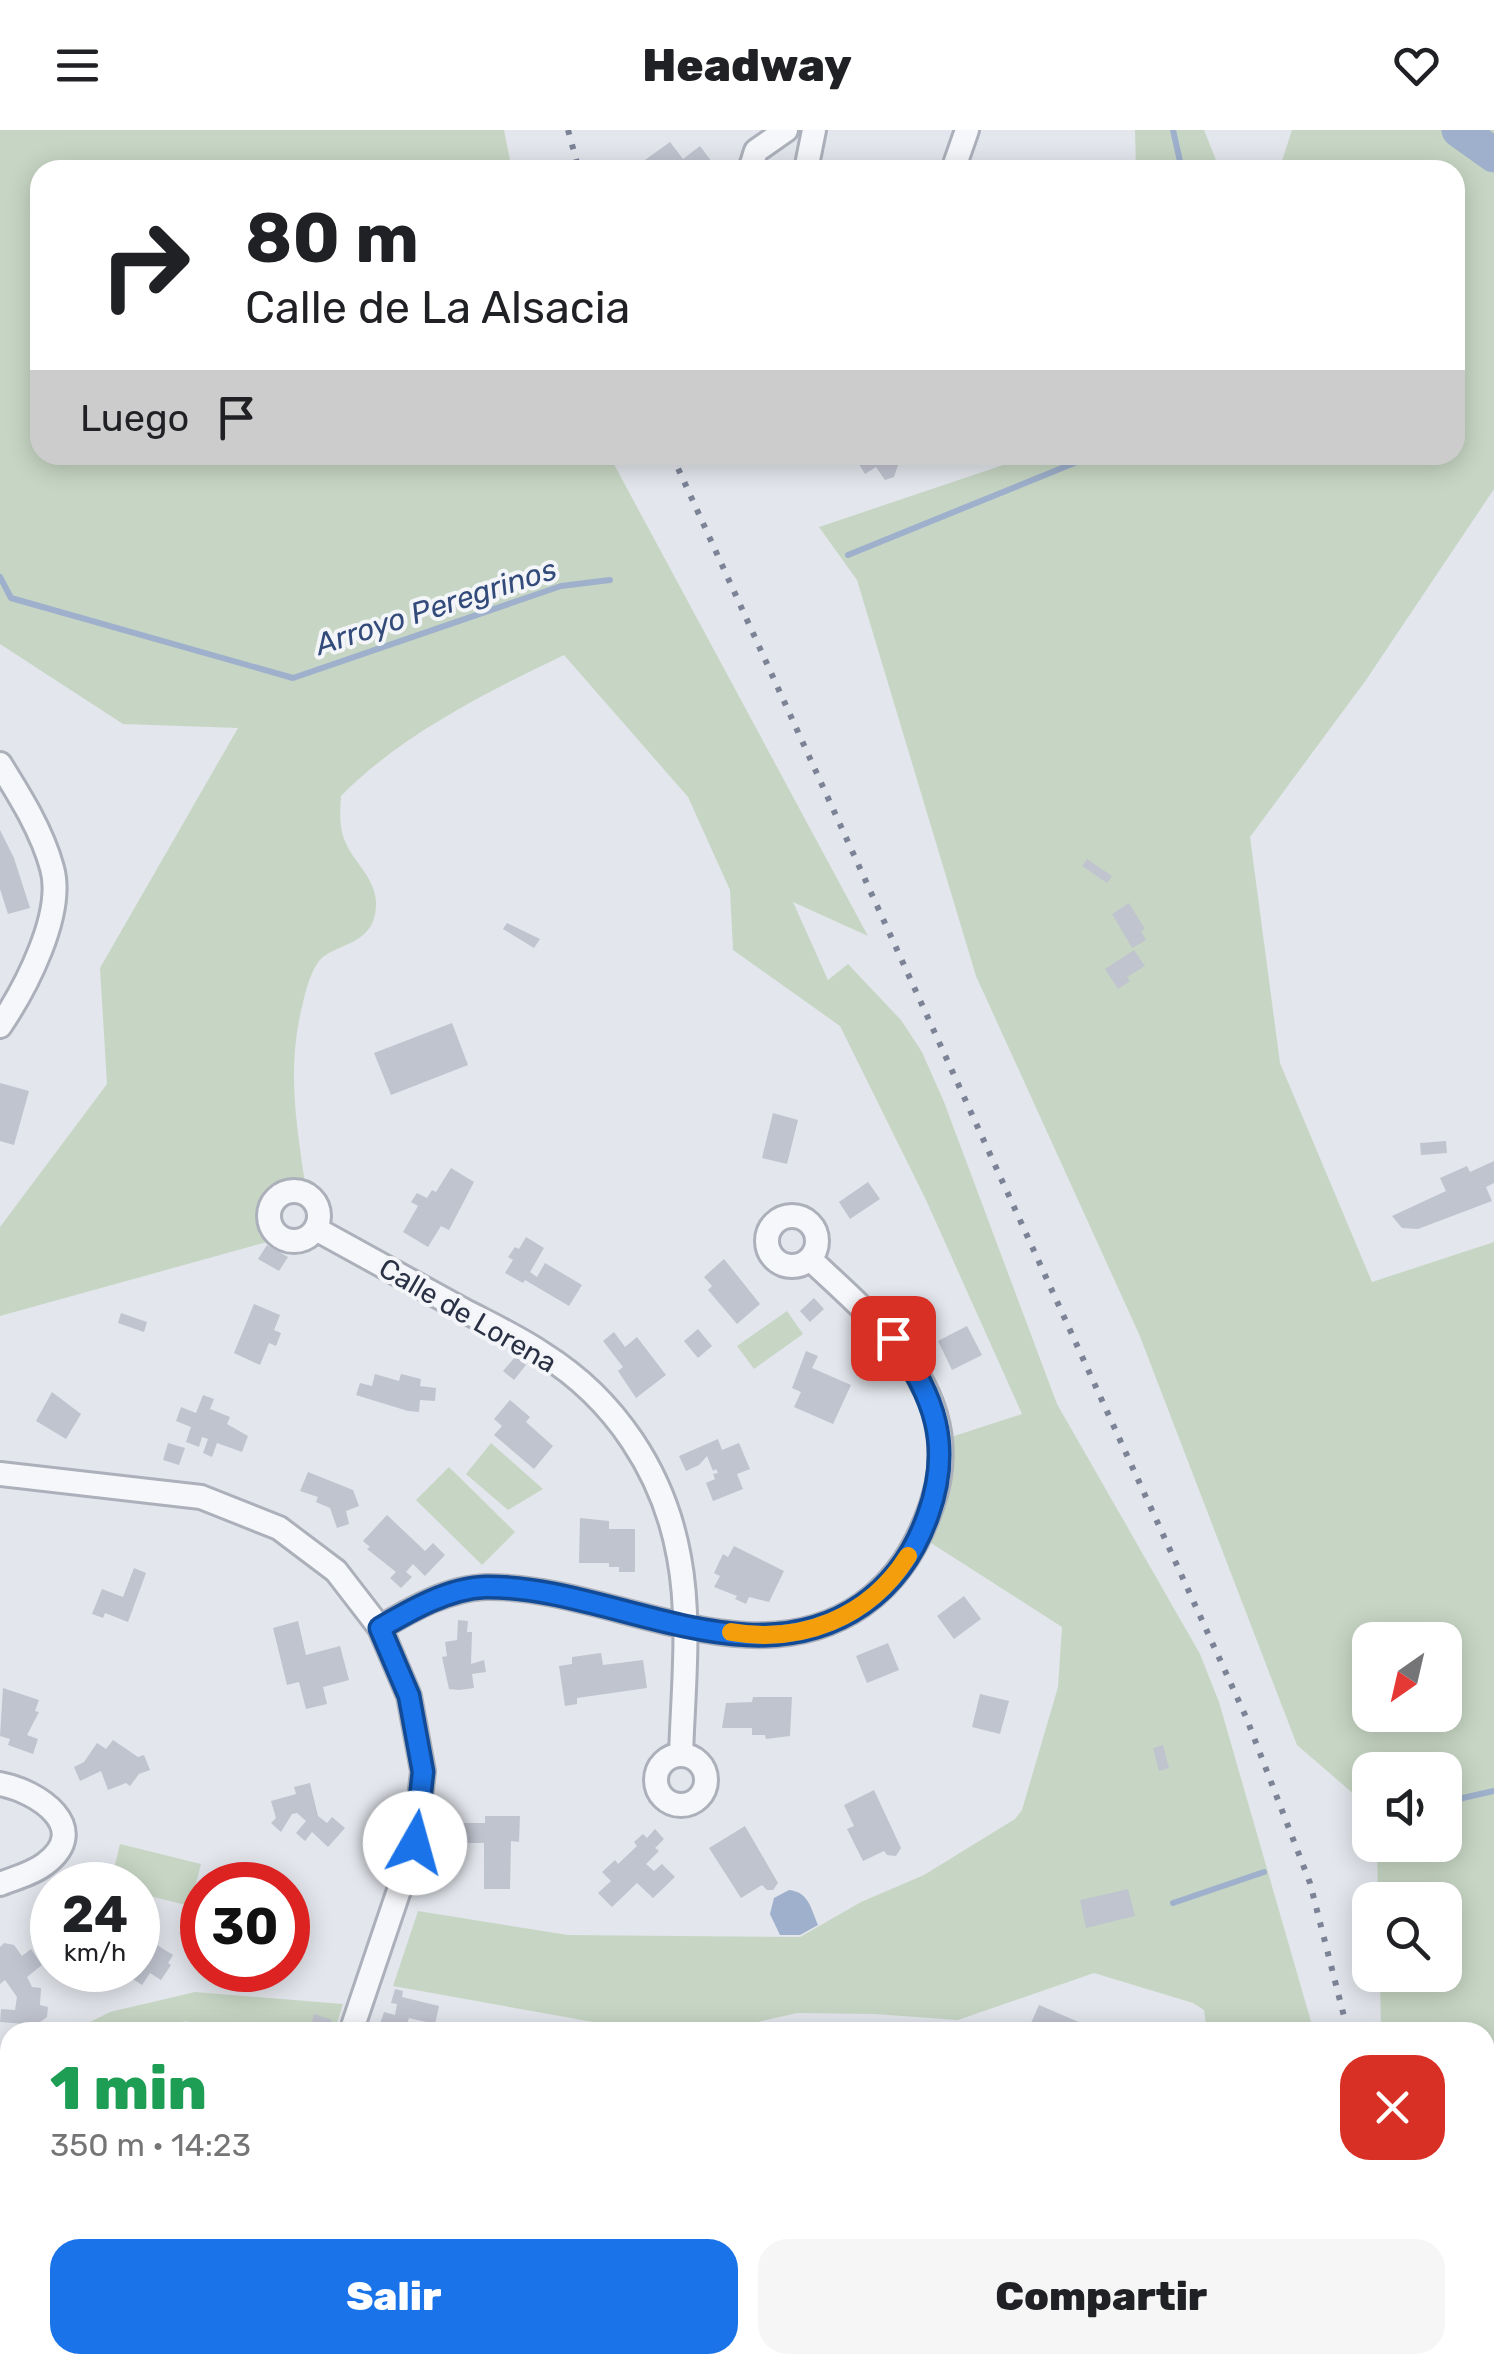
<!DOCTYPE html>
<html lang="es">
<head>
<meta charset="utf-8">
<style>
  :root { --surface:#fff; --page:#f6f6f6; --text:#202124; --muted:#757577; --accent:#1a73e8 }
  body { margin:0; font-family:Rubik,sans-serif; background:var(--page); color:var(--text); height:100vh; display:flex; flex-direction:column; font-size:38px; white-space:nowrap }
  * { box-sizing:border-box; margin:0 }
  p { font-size:32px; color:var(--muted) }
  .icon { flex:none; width:55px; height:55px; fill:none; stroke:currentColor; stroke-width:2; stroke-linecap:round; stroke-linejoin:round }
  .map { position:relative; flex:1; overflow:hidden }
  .details { position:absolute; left:0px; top:1892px; width:1495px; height:352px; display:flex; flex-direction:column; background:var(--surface); border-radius:30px 30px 0 0; box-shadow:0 5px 25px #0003 }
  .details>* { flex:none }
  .banner { position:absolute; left:30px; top:30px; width:1435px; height:305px; border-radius:30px; box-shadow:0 5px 25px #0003; background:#fff; color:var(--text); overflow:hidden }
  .needle { width:65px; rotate:214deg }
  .controls { position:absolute; left:1352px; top:1492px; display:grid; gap:20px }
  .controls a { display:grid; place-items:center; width:110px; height:110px; border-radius:20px; background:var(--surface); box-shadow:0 5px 25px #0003; font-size:50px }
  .speed { position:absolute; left:30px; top:1732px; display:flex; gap:20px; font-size:50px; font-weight:700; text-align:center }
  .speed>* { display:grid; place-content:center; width:130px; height:130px; border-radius:50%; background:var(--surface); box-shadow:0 5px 25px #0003; line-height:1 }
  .speed small { font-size:25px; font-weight:400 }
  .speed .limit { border:15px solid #d22; background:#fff; color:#111 }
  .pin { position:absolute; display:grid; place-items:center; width:85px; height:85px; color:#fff; margin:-42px; border-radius:20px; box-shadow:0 5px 15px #0006 }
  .me { position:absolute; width:110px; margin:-55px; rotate:7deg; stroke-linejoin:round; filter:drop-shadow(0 0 8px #0008) }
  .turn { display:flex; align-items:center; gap:35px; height:210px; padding:0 50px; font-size:45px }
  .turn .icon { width:130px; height:130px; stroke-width:2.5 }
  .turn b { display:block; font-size:70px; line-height:85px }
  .then { display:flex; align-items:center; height:95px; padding:0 50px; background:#0003; gap:20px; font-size:38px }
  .round { display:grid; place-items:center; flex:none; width:105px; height:105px; border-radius:30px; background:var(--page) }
  .summary { display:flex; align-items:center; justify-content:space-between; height:170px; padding:0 50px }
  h1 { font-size:60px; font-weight:800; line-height:75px; color:#1e9e55 }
  .button { display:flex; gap:20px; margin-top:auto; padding:20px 50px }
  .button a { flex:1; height:115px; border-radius:30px; background:var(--accent); color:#fff; font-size:40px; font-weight:800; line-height:115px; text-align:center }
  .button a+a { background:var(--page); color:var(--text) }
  header { display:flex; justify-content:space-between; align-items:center; height:130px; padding:0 50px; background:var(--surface); font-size:45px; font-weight:800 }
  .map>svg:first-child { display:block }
</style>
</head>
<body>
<header><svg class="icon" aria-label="menu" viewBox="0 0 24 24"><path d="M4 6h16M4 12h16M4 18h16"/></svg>Headway<svg class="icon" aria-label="heart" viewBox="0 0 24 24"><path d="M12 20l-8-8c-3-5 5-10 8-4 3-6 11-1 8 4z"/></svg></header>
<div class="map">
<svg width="1494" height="2243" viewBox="0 0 1494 2243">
  <rect width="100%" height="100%" fill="#e3e6ec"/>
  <g fill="#c7d6c4" fill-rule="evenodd">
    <path d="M0,0H504L512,40H40V325H609L868,806L793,772L828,850L848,834L901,890L922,922L944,972L1057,1274L1200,1524L1219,1572L1314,1902H1207L1204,1880L1193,1873L1094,1843L958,1890L875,1884L797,1883L745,1895L593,1892L393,1856L418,1781L568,1805L800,1807L861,1772L924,1745L1015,1689L1022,1680L1058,1557L1062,1497L931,1413L949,1360L951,1307L1022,1284L926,1070L840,896L733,820L730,760L688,667L564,525C487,562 402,604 341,666C340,681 339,697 345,711C353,732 375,747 376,772C377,819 332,811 317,834C309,846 305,864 302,877C287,937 296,992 305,1053C267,1047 246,1080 267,1112L0,1186V1097L107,954L100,838L238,598L123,594L0,514Z"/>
    <path d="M1135,0H1204L1220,40H1136Z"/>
    <path d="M1292,0H1494V359L1366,550L1250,707L1280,933L1372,1152L1494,1112V2243H1420L1421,2235H1485V1902H1381L1380,1845H1445V1770H1378L1377,1715H1445V1640H1370V1678L1297,1615L1139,1204L976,846L857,450L819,397L1033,325H1455V40H1279ZM1370,1510H1445V1585H1370Z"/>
    <path d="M787,1181L803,1204L754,1239L737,1216Z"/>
    <path d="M491,1313L543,1359L508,1380L466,1344Z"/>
    <path d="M449,1337L515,1402L482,1435L416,1370Z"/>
    <path d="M120,1714L201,1734L190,1776L138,1763V1755H110Z"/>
    <path d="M195,1862L343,1874L334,1902H231L186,1891L139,1902H70L110,1882Z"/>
  </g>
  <path fill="#9eb0cc" d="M789,1760C809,1762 811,1779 818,1795L800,1805H780L770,1784L774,1768Z"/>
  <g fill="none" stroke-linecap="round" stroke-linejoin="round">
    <g stroke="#9eb0cc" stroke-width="6">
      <path d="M1173,0L1182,40"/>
      <path d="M848,425L1094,325"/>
      <path d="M0,447L11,468L293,548L561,456L610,450"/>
      <path d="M1445,1672L1494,1661"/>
      <path d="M1173,1773L1264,1742"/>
    </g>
    <path stroke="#9eb0cc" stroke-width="35" d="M1459,0L1494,25"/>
  </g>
  <g fill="#c0c4cf">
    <path d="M670,12L683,29L700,16L718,40H631Z"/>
    <path d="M867,325H893L899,332L894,347L885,350L876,337L865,344L857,331Z"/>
    <path d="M0,700L14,728L30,778L8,784L0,759Z"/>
    <path d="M1087,729L1112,746L1107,753L1082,736Z"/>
    <path d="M1129,773L1145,799L1141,801L1146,810L1132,818L1112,784Z"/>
    <path d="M507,793L540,809L534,818L503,799Z"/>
    <path d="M1134,820L1145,836L1127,847L1130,851L1118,859L1105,839Z"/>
    <path d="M452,893L468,935L391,965L374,923Z"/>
    <path d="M0,953L29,961L14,1015L0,1011Z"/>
    <path d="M773,983L798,990L787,1034L762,1028Z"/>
    <path d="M1446,1011L1447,1023L1421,1025L1420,1013Z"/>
    <path d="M1494,1031V1053L1486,1057L1492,1071L1418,1099L1402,1098L1392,1086L1446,1061L1440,1048L1467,1036L1470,1042Z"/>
    <path d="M451,1038L474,1052L449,1100L441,1096L428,1117L403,1102L418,1076L411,1072L417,1063L427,1068L432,1060L436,1062Z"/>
    <path d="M868,1052L880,1069L850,1089L839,1072Z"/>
    <path d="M526,1107L544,1118L530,1142L537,1147L545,1133L582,1155L569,1176L525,1150L523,1153L505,1143L513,1130L508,1127L515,1117L519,1119Z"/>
    <path d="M267,1115L288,1127L279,1141L258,1129Z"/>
    <path d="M724,1129L760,1174L737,1194L708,1160L712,1156L704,1147Z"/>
    <path d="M814,1168L824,1179L810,1192L800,1181Z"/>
    <path d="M254,1174L280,1185L274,1200L281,1203L276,1216L269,1213L260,1235L234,1223Z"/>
    <path d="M121,1183L147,1192L144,1202L118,1193Z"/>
    <path d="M967,1196L982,1225L952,1240L938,1211Z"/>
    <path d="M698,1199L712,1216L698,1228L684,1211Z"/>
    <path d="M614,1202L625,1217L637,1207L666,1245L636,1268L618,1241L623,1237L603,1211Z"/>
    <path d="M806,1221L818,1226L812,1238L851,1255L833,1294L794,1277L801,1262L792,1258Z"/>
    <path d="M516,1226L526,1235L514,1250L503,1241Z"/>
    <path d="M375,1244L399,1251L401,1244L421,1249L420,1256L436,1258L435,1271L420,1270L419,1282L408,1281L356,1265L360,1253L372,1256Z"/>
    <path d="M52,1262L81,1284L66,1309L36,1291Z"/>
    <path d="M203,1265L214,1269L210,1279L230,1287L227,1294L248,1306L242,1322L217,1313L212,1327L203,1323L208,1309L202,1307L199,1317L186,1312L191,1297L176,1291L181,1277L196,1283Z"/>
    <path d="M510,1270L530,1287L526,1292L553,1316L534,1339L494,1305L502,1296L494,1289Z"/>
    <path d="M718,1309L722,1320L739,1313L750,1339L737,1344L743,1359L713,1371L706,1353L715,1349L713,1344L718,1343L716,1339L713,1341L707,1326L699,1335L686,1341L679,1326Z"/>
    <path d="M168,1313L185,1318L179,1335L163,1330Z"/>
    <path d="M308,1342L353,1360L359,1376L346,1381L349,1394L337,1398L330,1378L316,1372L318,1367L300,1361Z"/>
    <path d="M387,1385L425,1421L433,1413L445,1425L425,1446L413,1434L406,1442L412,1447L401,1458L390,1448L396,1442L367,1419L370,1417L363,1411Z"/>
    <path d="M580,1388L609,1391V1399H635V1442H619V1437H609V1433H579Z"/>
    <path d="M734,1416L784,1441L769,1472L749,1467L746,1474L735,1469L737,1466L714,1457L720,1446L714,1443L723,1424L728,1427Z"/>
    <path d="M134,1438L146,1443L128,1492L105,1483L103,1488L92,1484L102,1459L123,1467Z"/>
    <path d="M964,1466L981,1489L954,1509L937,1486Z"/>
    <path d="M458,1490L468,1491L467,1502H472L471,1534L484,1530L486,1542L472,1544L474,1558L459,1560L449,1559L442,1527L447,1526L445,1512L457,1510Z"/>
    <path d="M298,1491L306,1525L340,1516L349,1550L323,1557L327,1574L306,1579L299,1552L287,1555L273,1498Z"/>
    <path d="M888,1513L899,1540L867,1553L856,1526Z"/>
    <path d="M601,1523L603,1535L643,1530L647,1558L577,1568V1574L565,1576L559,1536L572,1534V1527Z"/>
    <path d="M3,1558L39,1570L35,1581L39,1582L27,1605L38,1609L33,1624L8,1615L10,1609L0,1606Z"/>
    <path d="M980,1564L1009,1571L1000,1604L972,1597Z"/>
    <path d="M753,1567H792L790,1606L766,1609L765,1605H752V1598H722L726,1573L752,1572Z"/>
    <path d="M113,1610L138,1627L144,1625L150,1640L139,1644L130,1656L126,1653L108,1660L101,1641L80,1651L74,1637L84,1632L97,1613L106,1619Z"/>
    <path d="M1163,1615L1169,1638L1159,1641L1153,1618Z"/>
    <path d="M310,1653L318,1686L327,1693L332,1687L345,1698L328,1717L312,1702L305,1711L296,1703L306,1691L297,1683L292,1684L281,1702L271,1693L276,1688L271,1671L296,1664L294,1657Z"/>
    <path d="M874,1660L901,1718L896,1726L887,1725L884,1721L863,1731L847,1699L854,1696L844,1675Z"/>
    <path d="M485,1686H520L519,1712L511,1711L510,1759H484V1713H459L460,1693H485Z"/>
    <path d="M745,1696L778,1753L773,1760H767L762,1755L741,1768L709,1718Z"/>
    <path d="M655,1699L664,1709L655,1718L659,1721L646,1734L654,1741L662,1734L675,1747L653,1768L637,1753L612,1777L598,1763L611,1751L602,1742L615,1730L618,1734L637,1716L634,1712L643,1704L647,1708Z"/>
    <path d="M1128,1759L1135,1786L1086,1798L1080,1770Z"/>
    <path d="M138,1807L142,1810L144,1807L173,1825L168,1833L171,1835L161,1850L150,1843L142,1855L119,1840H138Z"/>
    <path d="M4,1813L14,1815L22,1826L31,1819L42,1835L27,1847L32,1857L41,1858L40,1875L48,1877L47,1887L36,1895L0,1892L1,1879L15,1880L17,1867L5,1850L0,1854V1817Z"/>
    <path d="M395,1859L403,1861L402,1867L439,1876L435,1894L409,1888L405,1902H390L391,1897L380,1894L384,1882L395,1885L397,1874L391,1873Z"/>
    <path d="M1039,1875L1081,1893L1076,1902H1027Z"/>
    <path d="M314,1884L332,1890L328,1902L310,1898Z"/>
    <path d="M43,2235H81L86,2243H40L45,2240Z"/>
    <path d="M539,2235H577L581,2243H543Z"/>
    <path d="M923,2235L932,2238L933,2235L976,2236L973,2243H920Z"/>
  </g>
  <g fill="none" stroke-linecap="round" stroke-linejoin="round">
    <defs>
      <g id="minor">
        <path d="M750,40L756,21L786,0"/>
        <path d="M806,40L814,0"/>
        <path d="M953,40L967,0"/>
        <path d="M0,634C20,666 42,701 52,738C65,784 25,859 0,896"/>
        <circle cx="294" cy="1086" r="25"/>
        <circle cx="792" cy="1111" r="25"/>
        <path d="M316,1099C365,1126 414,1153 463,1180C490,1194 518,1207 543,1224C615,1269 664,1343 679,1427C691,1490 683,1561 681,1625"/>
        <path d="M0,1344L201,1367L279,1398L336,1441L380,1498L409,1566L423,1641L415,1713L351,1902"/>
        <path d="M380,1498C411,1479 449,1458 486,1457C608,1455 749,1553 862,1475C897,1450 917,1417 931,1377C971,1266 881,1196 810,1129"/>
        <circle cx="681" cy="1650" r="25"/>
        <path d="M0,1654C38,1661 93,1698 45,1734C32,1744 15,1748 0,1754"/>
        <path d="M0,2125L10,2119"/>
        <path d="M0,2155L10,2149"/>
        <path d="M509,2235V2243"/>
        <path d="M807,2235L827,2243"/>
        <path d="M241,2243L243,2235"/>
        <path d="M1006,2243L1009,2235"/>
      </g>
    </defs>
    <use href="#minor" stroke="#acb0ba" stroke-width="28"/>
    <use href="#minor" stroke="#f6f7fa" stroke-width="22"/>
    <g stroke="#7c8396" stroke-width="6" stroke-dasharray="5 10" stroke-linecap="butt">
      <path d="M568,0L579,40"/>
      <path d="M672,325L1246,1587L1310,1753L1348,1902"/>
      <path d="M1396,2235V2243"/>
    </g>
  </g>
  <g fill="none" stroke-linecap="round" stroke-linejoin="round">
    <defs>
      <path id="route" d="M415,1713L423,1642L409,1566L380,1498C411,1480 449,1458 485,1457C608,1455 749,1553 862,1475C894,1453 915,1422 928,1385C953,1315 934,1265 893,1208"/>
    </defs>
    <use href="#route" stroke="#114b97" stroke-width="25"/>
    <use href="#route" stroke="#1a73e8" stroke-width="18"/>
    <path stroke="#f59e0b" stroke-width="18" d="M731,1502C801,1514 869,1488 908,1426"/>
  </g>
  <g text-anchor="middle" stroke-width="8" stroke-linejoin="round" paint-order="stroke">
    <g font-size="28" fill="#2a3145" stroke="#f3f5f9">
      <text transform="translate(468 1185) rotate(30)" y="10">Calle de Lorena</text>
    </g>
    <g font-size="30" font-style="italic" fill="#334b7a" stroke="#f3f5f9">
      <text transform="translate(436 477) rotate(-18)" y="10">Arroyo Peregrinos</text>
    </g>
  </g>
</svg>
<div class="controls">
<a><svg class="needle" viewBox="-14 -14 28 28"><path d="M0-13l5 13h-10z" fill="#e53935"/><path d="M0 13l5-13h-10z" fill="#757577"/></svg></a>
<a><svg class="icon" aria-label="sound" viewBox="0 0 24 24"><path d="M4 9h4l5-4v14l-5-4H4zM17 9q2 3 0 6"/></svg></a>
<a><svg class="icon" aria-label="search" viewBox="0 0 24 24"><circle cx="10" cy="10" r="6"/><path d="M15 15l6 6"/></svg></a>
</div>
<div class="speed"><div>24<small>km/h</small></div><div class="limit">30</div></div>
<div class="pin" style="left:893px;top:1208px;background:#d93025"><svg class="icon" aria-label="arrive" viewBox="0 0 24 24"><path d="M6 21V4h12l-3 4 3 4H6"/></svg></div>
<svg class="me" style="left:415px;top:1713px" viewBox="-20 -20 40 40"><circle r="19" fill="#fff"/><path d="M0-13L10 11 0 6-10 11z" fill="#1a73e8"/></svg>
<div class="banner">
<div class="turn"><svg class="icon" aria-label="right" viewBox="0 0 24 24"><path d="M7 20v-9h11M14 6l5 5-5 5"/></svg><div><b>80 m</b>Calle de La Alsacia</div></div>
<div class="then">Luego<svg class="icon" aria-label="arrive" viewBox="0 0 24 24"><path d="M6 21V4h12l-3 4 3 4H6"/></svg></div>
</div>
<section class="details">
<div class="summary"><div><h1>1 min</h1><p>350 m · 14:23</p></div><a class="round" style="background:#d93025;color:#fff"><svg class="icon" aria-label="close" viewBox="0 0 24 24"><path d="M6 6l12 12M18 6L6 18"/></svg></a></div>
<div class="button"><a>Salir</a><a>Compartir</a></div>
</section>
</div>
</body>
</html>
